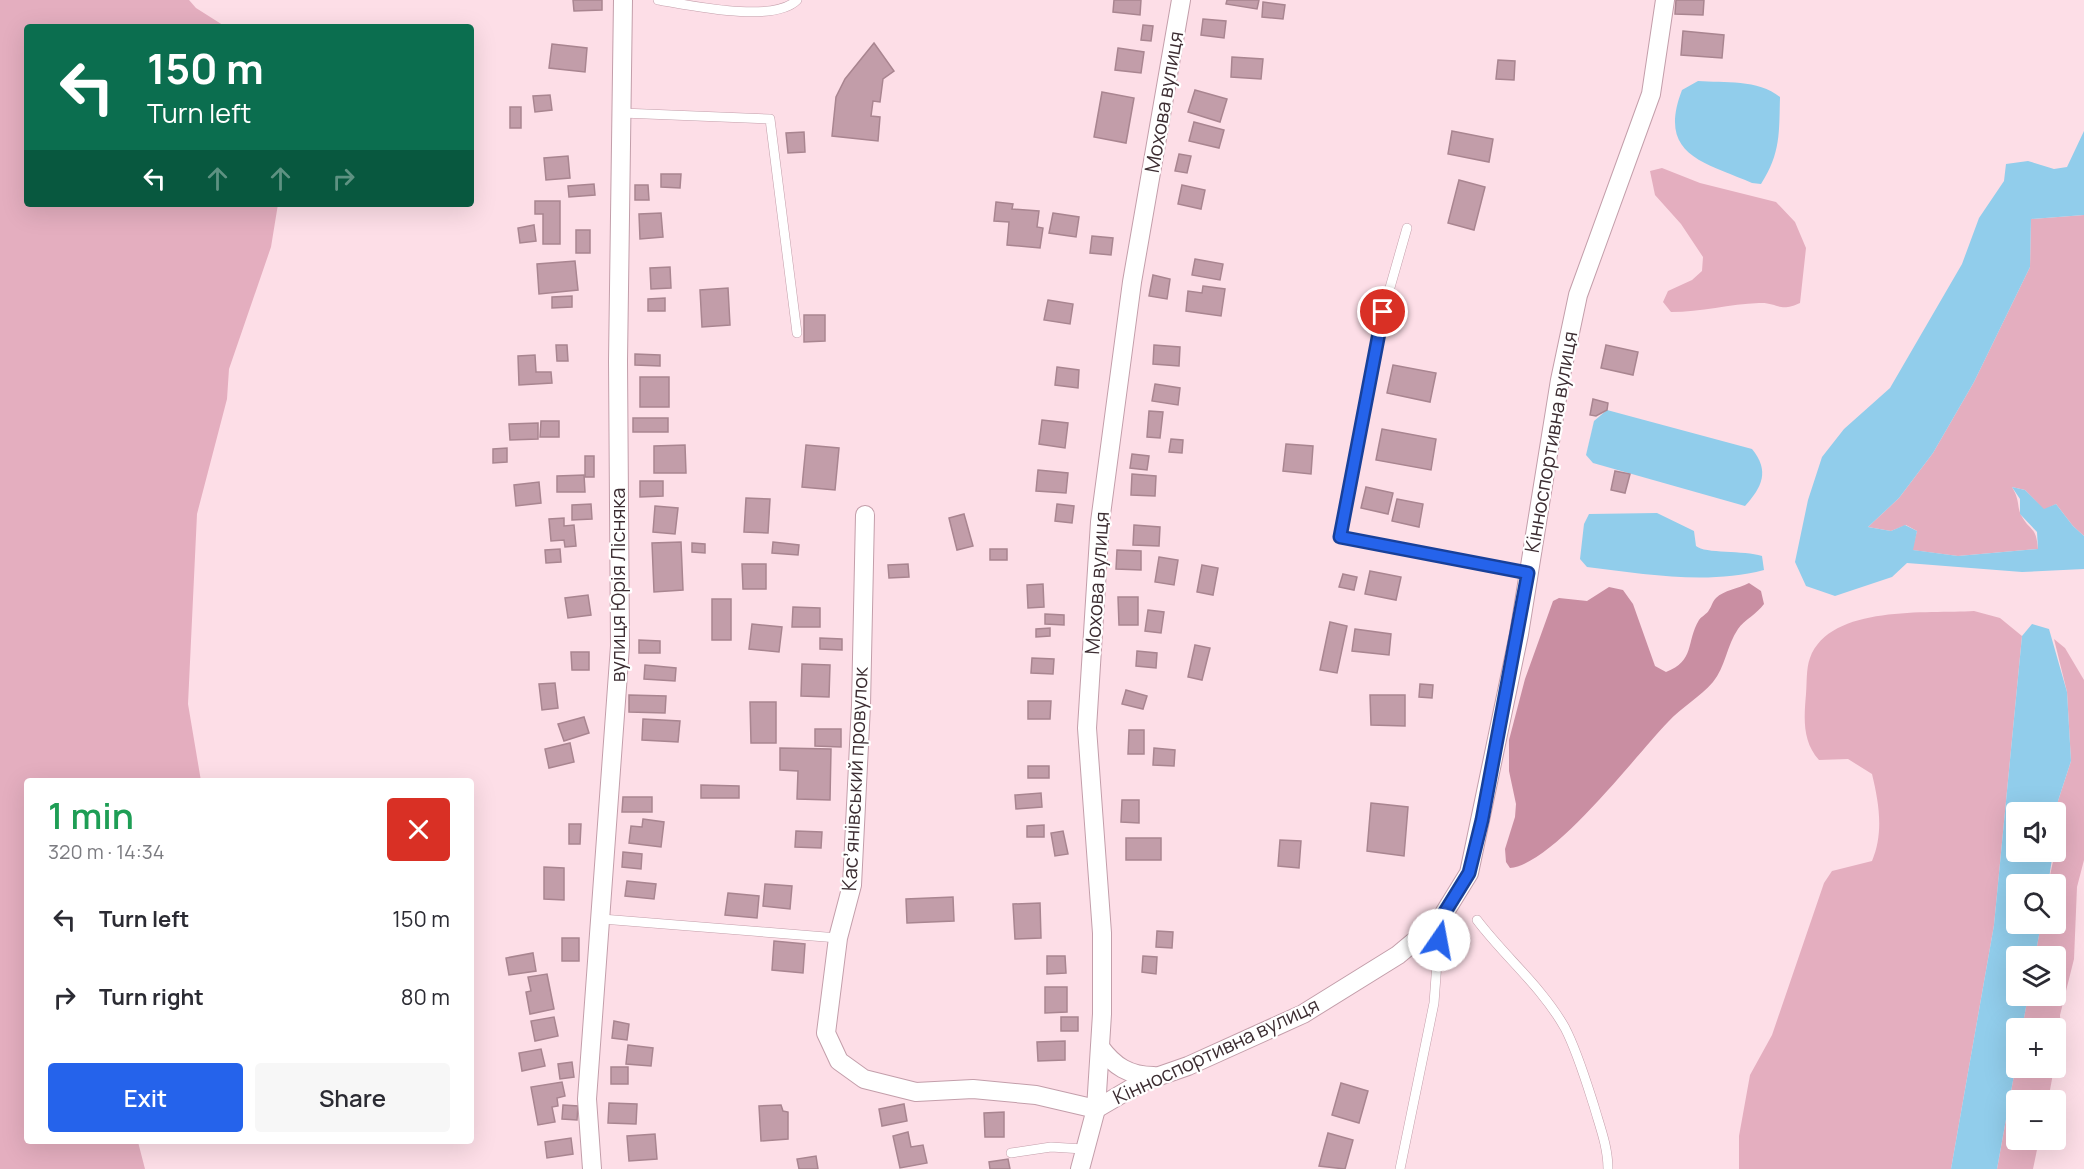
<!DOCTYPE html>
<html lang="en">
<head>
<meta charset="utf-8">
<style>
  :root { --surface:#fff; --page:#f7f7f7; --text:#2b2b33; --muted:#7c7c81; --accent:#2563eb }
  body { margin:0; font-family:Manrope,sans-serif; background:var(--page); color:var(--text); height:100vh; display:flex; flex-direction:column; font-size:22px; white-space:nowrap }
  * { box-sizing:border-box; margin:0 }
  p { font-size:20px; color:var(--muted) }
  .icon { flex:none; width:33px; height:33px; fill:none; stroke:currentColor; stroke-width:2; stroke-linecap:round; stroke-linejoin:round }
  .map { position:relative; flex:1; overflow:hidden }
  .side { position:absolute; left:24px; top:778px; width:450px; height:366px; display:flex; flex-direction:column; background:var(--surface); border-radius:6px; box-shadow:0 6px 24px #0002 }
  .side>* { flex:none }
  .banner { position:absolute; left:24px; top:24px; width:450px; height:183px; border-radius:6px; box-shadow:0 6px 24px #0002; background:#0b6e4f; color:#fff; overflow:hidden }
  .tools { position:absolute; left:2006px; top:802px; display:grid; gap:12px }
  .tools a { display:grid; place-items:center; width:60px; height:60px; border-radius:6px; background:var(--surface); box-shadow:0 6px 24px #0002; font-size:30px }
  .pin { position:absolute; display:grid; place-items:center; width:51px; height:51px; color:#fff; margin:-26px; border:3px solid #fff; border-radius:50%; box-shadow:0 2px 6px #0007 }
  .me { position:absolute; width:66px; margin:-33px; rotate:12deg; stroke-linejoin:round; filter:drop-shadow(0 0 4px #0008) }
  .turn { display:flex; align-items:center; gap:21px; height:126px; padding:0 24px; font-size:27px }
  .turn .icon { width:78px; height:78px; stroke-width:2.5 }
  .turn b { display:block; font-size:42px; line-height:51px }
  .lanes { display:flex; align-items:center; height:57px; padding:0 24px; background:#0003; justify-content:center; gap:30px; direction:ltr }
  .lanes .off { opacity:.35 }
  .round { display:grid; place-items:center; flex:none; width:63px; height:63px; border-radius:6px; background:var(--page) }
  .head { display:flex; align-items:center; justify-content:space-between; height:102px; padding:0 24px }
  h1 { font-size:36px; font-weight:600; line-height:45px; color:#1e9e55 }
  .cta { display:flex; gap:12px; margin-top:auto; padding:12px 24px }
  .cta a { flex:1; height:69px; border-radius:6px; background:var(--accent); color:#fff; font-size:24px; font-weight:600; line-height:69px; text-align:center }
  .cta a+a { background:var(--page); color:var(--text) }
  ul { padding:0; list-style:none }
  li { display:flex; align-items:center; gap:18px; height:78px; padding:0 24px }
  li div { flex:1 }
  li b { display:block; font-size:22px }
  li em { font-style:normal }
  .map>svg:first-child { display:block }
</style>
</head>
<body>
<div class="map">
<svg width="2084" height="1169" viewBox="0 0 2084 1169">
  <rect width="100%" height="100%" fill="#fddee7"/>
  <g fill="#e4aebf">
    <path d="M0,0H189L196,8L226,27H27V204H278L271,247L229,369L227,399L197,514L188,704L201,781L27,782V1142H138L145,1169H0Z"/>
    <path d="M1662,168L1700,183L1776,202L1795,222L1806,248L1800,303C1779,313 1778,302 1759,303C1730,304 1701,312 1671,312L1663,302L1668,291L1692,280L1702,271L1703,257L1681,224L1655,195L1650,171Z"/>
    <path d="M2084,215V536L2073,526L2056,504L2044,510L2025,490L2012,487C2020,500 2017,507 2021,515C2030,532 2036,525 2038,549L1958,556L1912,550L1917,531L1906,525L1891,531L1868,527L1899,498L1933,453L1974,382L2030,267L2031,219Z"/>
    <path d="M1974,611L2000,618L2022,636L1994,925L1951,1169H1739V1136L1750,1075L1772,1035L1824,883L1832,871L1872,861C1884,833 1879,803 1872,774L1848,759L1819,760C1802,741 1804,718 1806,694C1807,684 1806,668 1810,658C1830,604 1928,614 1974,611Z"/>
    <path d="M2054,639L2065,648L2084,680V860L2077,887L2074,959L2060,1015L2061,1029L2055,1064V1029H2022L2028,996H2055V957H2035L2041,924H2055V885H2048L2055,852L2058,801L2071,761L2067,692Z"/>
    <path d="M2016,1064V1068H2054L2048,1101H2016V1140H2039L2033,1169H1997Z"/>
  </g>
  <path fill="#c98ea2" d="M1749,583L1761,591L1764,604C1757,614 1744,620 1738,629C1727,645 1725,668 1713,682C1700,697 1682,707 1668,722C1636,755 1554,864 1510,868L1506,862L1505,849L1515,817L1516,804L1509,771V740L1525,679L1553,601L1559,598L1587,601L1609,587L1623,590L1633,604L1655,666L1666,672C1695,661 1686,642 1699,620C1702,616 1707,614 1709,610C1712,606 1712,602 1716,598C1724,590 1738,589 1749,583Z"/>
  <g fill="#91cdeb">
    <path d="M1698,81C1724,83 1758,79 1780,97C1779,132 1781,153 1761,184L1752,183C1703,162 1657,155 1682,90Z"/>
    <path d="M2084,131V215L2031,219L2030,267L1974,382L1933,453L1899,498L1868,527L1891,531L1905,525L1917,531L1913,550L1958,556L2038,549L2037,532L2020,514V499L2012,487L2025,490L2044,509L2056,504L2073,526L2084,536V569L2022,572L1907,563L1892,577L1835,596L1806,586L1795,562L1808,500L1822,457L1844,429L1890,388L1962,264L1979,218L2004,181L2006,164L2028,161L2054,169L2067,167Z"/>
    <path d="M1607,410L1752,449C1770,471 1762,487 1745,506L1593,463L1586,455L1594,421Z"/>
    <path d="M1657,513L1694,531L1696,546C1705,554 1744,550 1762,556L1764,570C1707,585 1645,574 1587,567L1580,559L1584,524L1589,514Z"/>
    <path d="M2032,624L2049,629L2067,692L2071,761L2058,801L2055,831V813H2016V852H2053L2048,885H2016V924H2041L2035,957H2016V996H2028L2022,1029H2016V1064L1997,1169H1951L1994,925L2022,636Z"/>
  </g>
  <g fill="#c29da9" stroke="#a98590" stroke-width="1.5">
    <path d="M573,0H602V10L574,11Z"/>
    <path d="M1114,0H1141L1140,15L1113,12Z"/>
    <path d="M1227,0H1259L1257,9L1226,4Z"/>
    <path d="M1676,0H1704L1703,15L1675,14Z"/>
    <path d="M1263,2L1285,5L1283,19L1262,17Z"/>
    <path d="M1203,19L1226,21L1224,38L1201,35Z"/>
    <path d="M1143,25L1153,26L1151,41L1141,40Z"/>
    <path d="M1683,31L1724,35L1722,58L1681,55Z"/>
    <path d="M874,43L894,71L883,79L880,102L873,101L871,116L880,117L878,141L832,136L836,97L845,79Z"/>
    <path d="M552,44L587,48L585,72L549,68Z"/>
    <path d="M1118,48L1144,52L1141,73L1115,70Z"/>
    <path d="M1232,57L1263,59L1261,79L1231,77Z"/>
    <path d="M1498,60L1515,61L1514,80L1496,79Z"/>
    <path d="M1195,90L1227,99L1220,122L1188,112Z"/>
    <path d="M1102,92L1134,98L1126,143L1094,137Z"/>
    <path d="M550,95L552,110L535,112L533,96Z"/>
    <rect x="510" y="107" width="11" height="21"/>
    <path d="M1194,122L1224,130L1219,148L1189,141Z"/>
    <path d="M1452,131L1493,139L1489,162L1448,154Z"/>
    <path d="M804,132L805,152L788,153L786,133Z"/>
    <path d="M1179,154L1191,156L1187,173L1175,171Z"/>
    <path d="M568,156L570,178L546,180L544,158Z"/>
    <path d="M661,174H681L680,188L661,187Z"/>
    <path d="M1459,180L1485,187L1474,230L1448,223Z"/>
    <path d="M594,184L595,195L569,197L568,186Z"/>
    <path d="M635,185H648L649,200H635Z"/>
    <path d="M1182,185L1205,190L1201,209L1178,204Z"/>
    <path d="M535,201H560V244H543V214H535Z"/>
    <path d="M996,202L1013,204L1012,209L1039,211L1037,227L1043,228L1040,248L1007,245L1009,222L994,221Z"/>
    <path d="M661,213L663,237L640,239L639,214Z"/>
    <path d="M1053,213L1079,217L1076,237L1049,233Z"/>
    <path d="M534,225L536,241L520,243L518,228Z"/>
    <rect x="576" y="230" width="14" height="23"/>
    <path d="M1092,236L1113,238L1111,255L1090,253Z"/>
    <path d="M1195,259L1223,264L1220,280L1192,275Z"/>
    <path d="M575,261L578,290L539,294L537,264Z"/>
    <path d="M670,267L671,288L651,289L650,268Z"/>
    <path d="M1153,275L1170,279L1167,299L1149,296Z"/>
    <path d="M1203,286L1225,289L1221,316L1186,311L1188,291L1202,293Z"/>
    <path d="M728,288L730,325L702,327L700,290Z"/>
    <path d="M572,296V307L552,308V297Z"/>
    <path d="M665,298V311H648V299Z"/>
    <path d="M1048,300L1073,304L1070,324L1044,320Z"/>
    <path d="M804,315H825V341L804,342Z"/>
    <path d="M556,345H567L568,361H557Z"/>
    <path d="M1154,345L1180,347L1179,366L1153,364Z"/>
    <path d="M1606,345L1638,352L1633,375L1601,368Z"/>
    <path d="M635,354L660,355V366L635,365Z"/>
    <path d="M535,355L536,372H551L552,383L519,385L518,356Z"/>
    <path d="M1393,365L1436,373L1430,402L1387,393Z"/>
    <path d="M1057,367L1079,370L1078,388L1055,385Z"/>
    <rect x="640" y="377" width="29" height="30"/>
    <path d="M1155,384L1180,388L1178,405L1152,401Z"/>
    <path d="M1593,399L1608,403L1607,410L1596,416L1590,415Z"/>
    <path d="M1149,411L1163,412L1160,438L1147,437Z"/>
    <rect x="633" y="418" width="35" height="14"/>
    <path d="M1042,420L1068,423L1065,448L1039,444Z"/>
    <path d="M541,421H559V437H540Z"/>
    <path d="M538,423V439L510,440L509,424Z"/>
    <path d="M1382,429L1436,439L1431,470L1376,460Z"/>
    <path d="M1171,439L1183,440L1182,453L1169,452Z"/>
    <path d="M1286,444L1313,446L1311,474L1283,471Z"/>
    <path d="M685,445L686,473H654V446Z"/>
    <path d="M806,445L839,448L835,490L802,487Z"/>
    <path d="M507,448V462L493,463V449Z"/>
    <path d="M1132,454L1149,456L1147,470L1130,468Z"/>
    <rect x="585" y="456" width="9" height="21"/>
    <path d="M1038,470L1068,473L1066,493L1036,491Z"/>
    <path d="M1615,471L1630,474L1625,493L1611,490Z"/>
    <path d="M1132,474L1156,476L1155,496L1131,495Z"/>
    <path d="M584,475L585,492H557V476Z"/>
    <path d="M640,481H663V496L640,497Z"/>
    <path d="M539,482L541,503L516,506L514,485Z"/>
    <path d="M1366,487L1393,493L1388,514L1361,508Z"/>
    <path d="M746,498L770,499L768,533L744,532Z"/>
    <path d="M1397,499L1423,504L1419,527L1392,521Z"/>
    <path d="M591,504L592,519L572,520V505Z"/>
    <path d="M1057,504L1074,506L1072,523L1055,521Z"/>
    <path d="M655,506L678,508L675,534L653,532Z"/>
    <path d="M964,514L973,546L957,550L949,518Z"/>
    <path d="M564,518V526L574,525L576,546L565,547L564,540L551,541L549,519Z"/>
    <path d="M1134,525L1160,527L1159,546L1133,545Z"/>
    <path d="M681,542L683,590L654,592L652,543Z"/>
    <path d="M773,542L799,545L798,555L772,553Z"/>
    <path d="M692,543L705,544V553L692,552Z"/>
    <path d="M560,549L561,562L546,563L545,550Z"/>
    <rect x="990" y="549" width="17" height="11"/>
    <path d="M1117,550L1141,551V570L1116,569Z"/>
    <path d="M1159,557L1178,560L1174,585L1155,582Z"/>
    <path d="M742,564H766V589H743Z"/>
    <path d="M908,564L909,577L889,578L888,565Z"/>
    <path d="M1202,565L1218,568L1213,595L1197,592Z"/>
    <path d="M1370,571L1401,577L1396,600L1365,594Z"/>
    <path d="M1343,574L1357,577L1354,590L1339,587Z"/>
    <path d="M1043,584L1044,607L1028,608L1027,585Z"/>
    <path d="M588,595L591,615L568,618L565,598Z"/>
    <path d="M1118,597H1138V625H1119Z"/>
    <rect x="712" y="599" width="19" height="41"/>
    <path d="M793,607L820,608V627H792Z"/>
    <path d="M1148,610L1164,612L1161,633L1145,631Z"/>
    <path d="M1045,614L1064,615V625L1045,624Z"/>
    <path d="M1330,622L1347,626L1337,673L1320,670Z"/>
    <path d="M752,624L782,627L779,652L749,649Z"/>
    <path d="M1050,628V636L1036,637V629Z"/>
    <path d="M1355,629L1391,634L1389,655L1352,651Z"/>
    <path d="M820,638L842,639V650L820,649Z"/>
    <path d="M639,640L660,641V653H639Z"/>
    <path d="M1195,645L1210,648L1202,680L1188,677Z"/>
    <path d="M1137,651L1157,653L1156,668L1136,666Z"/>
    <path d="M571,652H589V670H572Z"/>
    <path d="M1032,658L1054,659L1053,674L1031,673Z"/>
    <path d="M802,664L830,665L829,697L801,696Z"/>
    <path d="M645,665L676,668L675,681L644,679Z"/>
    <path d="M555,683L558,708L542,710L539,684Z"/>
    <path d="M1420,684L1433,685L1432,698L1419,697Z"/>
    <path d="M1126,690L1147,696L1143,709L1122,704Z"/>
    <path d="M629,695L666,696L665,713L629,712Z"/>
    <path d="M1370,695H1405V726L1371,725Z"/>
    <path d="M1028,701H1051L1050,719H1028Z"/>
    <path d="M750,702H776V743H751Z"/>
    <path d="M584,717L589,733L564,741L558,724Z"/>
    <path d="M643,719L680,721L678,742L642,740Z"/>
    <path d="M815,729H841V747L815,746Z"/>
    <path d="M1129,730H1144V754H1128Z"/>
    <path d="M570,743L574,762L549,768L545,749Z"/>
    <path d="M780,748L831,749L830,800L797,799L798,771L780,770Z"/>
    <path d="M1154,748L1175,750L1174,766L1153,765Z"/>
    <rect x="1028" y="766" width="21" height="12"/>
    <path d="M701,785L739,786V798H701Z"/>
    <path d="M1041,793L1042,807L1016,809L1015,795Z"/>
    <path d="M623,797H652V812H622Z"/>
    <path d="M1122,800H1139V823L1121,822Z"/>
    <path d="M1371,803L1408,807L1404,856L1367,851Z"/>
    <path d="M643,819L664,822L661,847L629,843L631,826L642,827Z"/>
    <path d="M569,824H581L580,844H569Z"/>
    <path d="M1044,825V837H1027V826Z"/>
    <path d="M796,831L822,832L821,848L795,847Z"/>
    <path d="M1063,831L1068,854L1055,856L1051,833Z"/>
    <rect x="1126" y="838" width="35" height="22"/>
    <path d="M1280,840L1301,841L1299,868L1278,866Z"/>
    <path d="M623,852L642,854L641,869L622,867Z"/>
    <path d="M544,867L564,868V900L544,899Z"/>
    <path d="M627,881L656,884L654,899L625,896Z"/>
    <path d="M765,884L792,886L790,909L763,906Z"/>
    <path d="M728,893L759,896L757,918L725,915Z"/>
    <path d="M953,897L954,921L907,923L906,899Z"/>
    <path d="M1040,903L1041,938L1015,939L1013,904Z"/>
    <path d="M1157,931L1173,932L1172,948L1156,947Z"/>
    <rect x="562" y="938" width="17" height="23"/>
    <path d="M774,941L805,944L803,973L772,970Z"/>
    <path d="M533,953L536,971L509,975L506,958Z"/>
    <path d="M1047,956H1065L1066,973L1047,974Z"/>
    <path d="M1143,956L1157,957L1156,974L1142,972Z"/>
    <path d="M547,974L554,1009L530,1014L526,992L531,991L528,977Z"/>
    <path d="M1045,987H1067V1012L1045,1013Z"/>
    <path d="M554,1017L558,1036L535,1041L531,1021Z"/>
    <rect x="1061" y="1017" width="17" height="14"/>
    <path d="M614,1021L629,1024L627,1040L612,1038Z"/>
    <path d="M1065,1041V1060L1038,1061L1037,1042Z"/>
    <path d="M628,1045L653,1048L651,1066L626,1064Z"/>
    <path d="M541,1049L545,1066L522,1071L519,1053Z"/>
    <path d="M572,1062L574,1077L560,1079L558,1064Z"/>
    <rect x="611" y="1067" width="17" height="17"/>
    <path d="M562,1082L565,1096L557,1098L558,1106L552,1107L555,1122L538,1125L531,1087Z"/>
    <path d="M1341,1083L1368,1091L1359,1123L1332,1115Z"/>
    <path d="M609,1103L637,1104L636,1124L608,1123Z"/>
    <path d="M904,1104L907,1121L882,1126L879,1109Z"/>
    <path d="M563,1105L578,1106L577,1120L562,1119Z"/>
    <path d="M781,1105L783,1111L788,1112V1139L761,1141L759,1106Z"/>
    <path d="M1004,1112V1137H985L984,1113Z"/>
    <path d="M908,1132L911,1147L923,1145L927,1163L900,1168L893,1136Z"/>
    <path d="M1328,1133L1353,1140L1345,1169L1319,1166Z"/>
    <path d="M655,1134L657,1159L629,1161L627,1136Z"/>
    <path d="M571,1138L573,1154L547,1158L545,1142Z"/>
    <path d="M816,1156L818,1169H799L797,1159Z"/>
    <path d="M1008,1159L1010,1169H990L989,1162Z"/>
  </g>
  <g fill="none" stroke-linecap="round" stroke-linejoin="round">
    <defs>
      <g id="lane">
        <path d="M658,0C689,5 773,24 797,0"/>
        <path d="M622,113L770,119L797,333"/>
        <path d="M1407,228L1383,312L1340,537L1528,573"/>
        <path d="M602,919L838,938"/>
        <path d="M1477,920C1505,957 1542,987 1565,1028C1577,1051 1586,1081 1594,1106C1600,1127 1608,1147 1608,1169"/>
        <path d="M1011,1153L1051,1147L1083,1149"/>
        <path d="M1400,1169L1434,1003L1440,922"/>
      </g>
      <g id="street">
        <path d="M865,515L861,705L852,885L838,938L826,1033L839,1061L864,1079L916,1092L973,1089L1036,1095L1096,1109L1142,1082L1188,1066L1303,1014L1398,955L1440,920L1469,873L1519,634L1560,380L1578,295L1651,94L1665,0"/>
        <path d="M1100,1047C1114,1066 1129,1076 1154,1076"/>
        <path d="M592,1169L587,1099L620,646L618,361L623,0"/>
        <path d="M1080,1169L1096,1109L1102,1014V933L1087,728L1100,522L1132,282L1181,0"/>
      </g>
    </defs>
    <use href="#lane" stroke="#c39eaa" stroke-width="10"/>
    <use href="#street" stroke="#c39eaa" stroke-width="20"/>
    <use href="#lane" stroke="#fff" stroke-width="9"/>
    <use href="#street" stroke="#fff" stroke-width="18"/>
  </g>
  <g fill="none" stroke-linecap="round" stroke-linejoin="round">
    <defs>
      <path id="route" d="M1383,312L1340,537L1528,573L1482,820L1469,873L1440,920L1439,940"/>
    </defs>
    <use href="#route" stroke="#184099" stroke-width="15"/>
    <use href="#route" stroke="#2563eb" stroke-width="10"/>
  </g>
  <g text-anchor="middle" stroke-width="4.5" stroke-linejoin="round" paint-order="stroke">
    <g font-size="20" fill="#3c2d32" stroke="#fff">
      <text transform="translate(1164 102) rotate(-80)" y="7">Мохова вулиця</text>
      <text transform="translate(1551 442) rotate(-80)" y="7">Кінноспортивна вулиця</text>
      <text transform="translate(1097 583) rotate(-86)" y="7">Мохова вулиця</text>
      <text transform="translate(618 585) rotate(-90)" y="7">вулиця Юрія Лісняка</text>
      <text transform="translate(855 779) rotate(-87)" y="7">Касʼянівський провулок</text>
      <text transform="translate(1216 1051) rotate(-25)" y="7">Кінноспортивна вулиця</text>
    </g>
  </g>
</svg>
<div class="tools">
<a><svg class="icon" aria-label="sound" viewBox="0 0 24 24"><path d="M4 9h4l5-4v14l-5-4H4zM17 9q2 3 0 6"/></svg></a>
<a><svg class="icon" aria-label="search" viewBox="0 0 24 24"><circle cx="10" cy="10" r="6"/><path d="M15 15l6 6"/></svg></a>
<a><svg class="icon" aria-label="layers" viewBox="0 0 24 24"><path d="M12 4l9 5-9 5-9-5zM3 14l9 5 9-5"/></svg></a>
<a>+</a>
<a>−</a>
</div>
<div class="pin" style="left:1383px;top:312px;background:#d93025"><svg class="icon" aria-label="arrive" viewBox="0 0 24 24"><path d="M6 21V4h12l-3 4 3 4H6"/></svg></div>
<svg class="me" style="left:1439px;top:940px" viewBox="-20 -20 40 40"><circle r="19" fill="#fff"/><path d="M0-13L10 11 0 6-10 11z" fill="#2563eb"/></svg>
<div class="banner">
<div class="turn"><svg class="icon" aria-label="left" viewBox="0 0 24 24"><path d="M17 20v-9H6M10 6l-5 5 5 5"/></svg><div><b>150 m</b>Turn left</div></div>
<div class="lanes"><svg class="icon" aria-label="left" viewBox="0 0 24 24"><path d="M17 20v-9H6M10 6l-5 5 5 5"/></svg><svg class="icon off" aria-label="ahead" viewBox="0 0 24 24"><path d="M12 20V5M6 11l6-6 6 6"/></svg><svg class="icon off" aria-label="ahead" viewBox="0 0 24 24"><path d="M12 20V5M6 11l6-6 6 6"/></svg><svg class="icon off" aria-label="right" viewBox="0 0 24 24"><path d="M7 20v-9h11M14 6l5 5-5 5"/></svg></div>
</div>
<section class="side">
<div class="head"><div><h1>1 min</h1><p>320 m · 14:34</p></div><a class="round" style="background:#d93025;color:#fff"><svg class="icon" aria-label="close" viewBox="0 0 24 24"><path d="M6 6l12 12M18 6L6 18"/></svg></a></div>
<ul>
<li><svg class="icon" aria-label="left" viewBox="0 0 24 24"><path d="M17 20v-9H6M10 6l-5 5 5 5"/></svg><div><b>Turn left</b></div><em>150 m</em></li>
<li><svg class="icon" aria-label="right" viewBox="0 0 24 24"><path d="M7 20v-9h11M14 6l5 5-5 5"/></svg><div><b>Turn right</b></div><em>80 m</em></li>
</ul>
<div class="cta"><a>Exit</a><a>Share</a></div>
</section>
</div>
</body>
</html>
